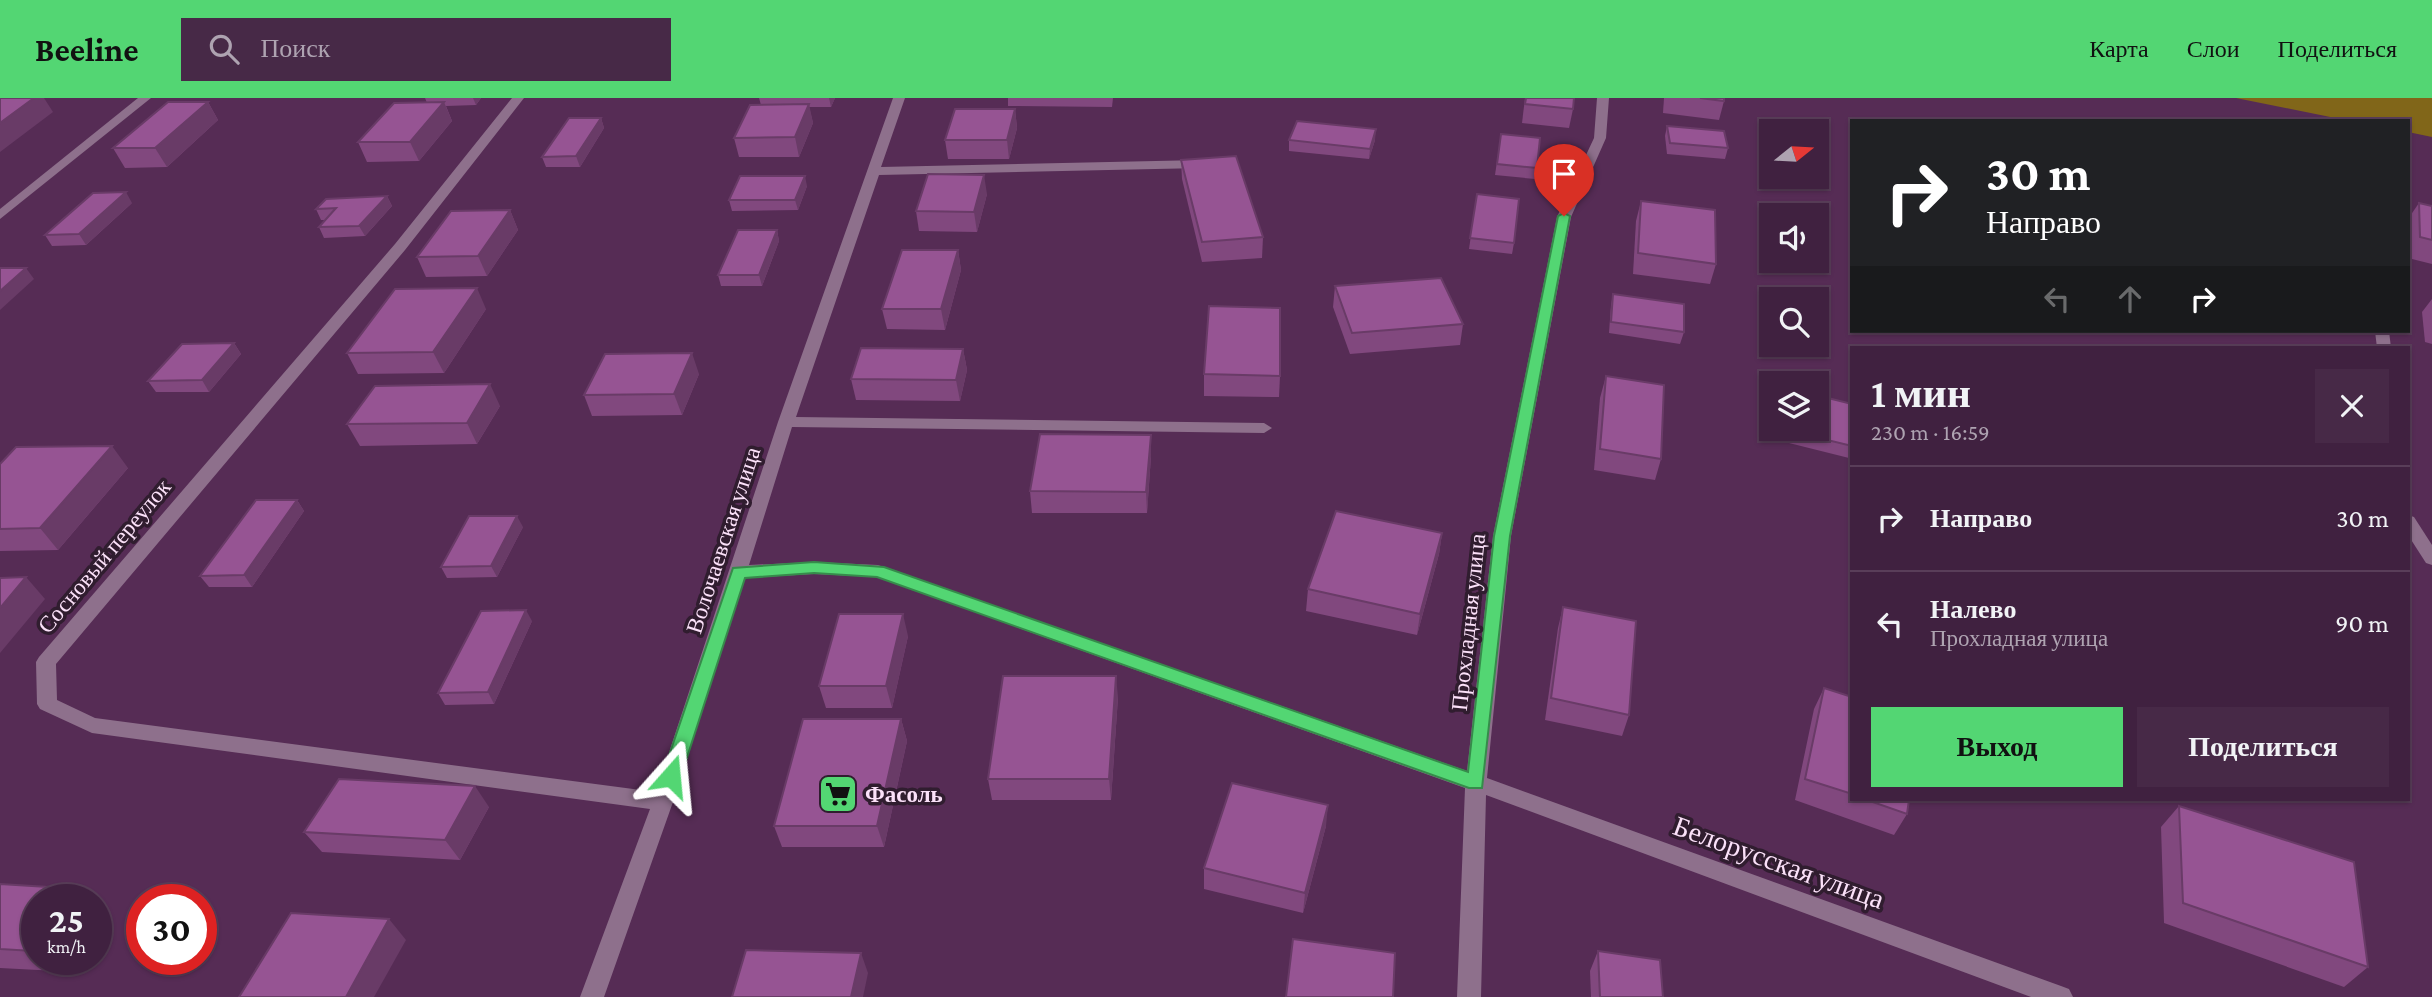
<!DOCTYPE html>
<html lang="ru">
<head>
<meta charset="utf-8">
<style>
  :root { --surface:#402140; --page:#472947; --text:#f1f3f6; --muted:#aea3b1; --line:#593e59; --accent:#53d673 }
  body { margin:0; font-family:"Crimson Pro",serif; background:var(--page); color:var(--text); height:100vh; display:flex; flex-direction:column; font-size:26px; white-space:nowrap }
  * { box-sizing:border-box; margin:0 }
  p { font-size:23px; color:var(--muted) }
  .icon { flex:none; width:38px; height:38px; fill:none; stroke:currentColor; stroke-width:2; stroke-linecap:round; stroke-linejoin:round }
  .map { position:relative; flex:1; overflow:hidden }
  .drawer { position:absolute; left:1850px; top:248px; width:560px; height:455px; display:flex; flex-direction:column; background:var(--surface); border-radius:0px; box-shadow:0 2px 5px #0004,0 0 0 2px var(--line) }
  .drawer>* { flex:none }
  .banner { position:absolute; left:1850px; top:21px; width:560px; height:214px; border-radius:0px; box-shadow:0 2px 5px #0004,0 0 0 2px var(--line); background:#202124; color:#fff; overflow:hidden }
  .needle { width:46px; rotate:72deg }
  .tools { position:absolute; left:1759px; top:21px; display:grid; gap:14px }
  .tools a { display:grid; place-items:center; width:70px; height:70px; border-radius:0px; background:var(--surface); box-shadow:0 2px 5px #0004,0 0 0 2px var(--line); font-size:35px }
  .speed { position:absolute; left:21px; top:786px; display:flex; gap:14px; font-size:35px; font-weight:700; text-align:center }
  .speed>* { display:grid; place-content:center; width:91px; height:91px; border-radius:50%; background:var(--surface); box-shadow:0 2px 5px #0004,0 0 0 2px var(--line); line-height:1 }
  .speed small { font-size:18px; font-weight:400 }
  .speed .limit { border:10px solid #d22; background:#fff; color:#111 }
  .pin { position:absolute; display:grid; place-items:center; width:60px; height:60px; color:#fff; margin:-72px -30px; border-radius:50% 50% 50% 0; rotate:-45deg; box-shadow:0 0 7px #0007 }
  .pin .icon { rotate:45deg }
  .me { position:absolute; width:77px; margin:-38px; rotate:18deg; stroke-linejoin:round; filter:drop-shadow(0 0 5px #0008) }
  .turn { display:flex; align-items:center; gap:24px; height:147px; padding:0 21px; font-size:32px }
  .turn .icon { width:91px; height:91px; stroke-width:2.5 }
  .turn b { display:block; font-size:49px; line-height:60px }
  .lanes { display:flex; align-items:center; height:66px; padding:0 21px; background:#0003; justify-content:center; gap:35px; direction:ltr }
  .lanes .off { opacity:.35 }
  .round { display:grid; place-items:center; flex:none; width:74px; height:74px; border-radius:0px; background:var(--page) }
  .head { display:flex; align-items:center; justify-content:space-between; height:119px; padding:0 21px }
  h1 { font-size:42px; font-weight:600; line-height:52px }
  .primary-button { display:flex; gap:14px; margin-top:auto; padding:14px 21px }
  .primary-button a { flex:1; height:80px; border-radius:0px; background:var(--accent); color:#111; font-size:28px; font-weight:600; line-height:80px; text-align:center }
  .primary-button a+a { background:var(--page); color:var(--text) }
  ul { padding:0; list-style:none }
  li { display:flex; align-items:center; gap:21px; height:105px; padding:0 21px; border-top:2px solid var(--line) }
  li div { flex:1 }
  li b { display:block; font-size:26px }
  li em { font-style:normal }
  header { display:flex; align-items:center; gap:42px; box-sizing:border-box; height:98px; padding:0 35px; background:var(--accent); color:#111 }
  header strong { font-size:33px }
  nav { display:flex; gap:38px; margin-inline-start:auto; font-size:24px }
  .search { width:490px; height:63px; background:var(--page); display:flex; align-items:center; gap:18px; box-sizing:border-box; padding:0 24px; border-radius:0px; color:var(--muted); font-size:26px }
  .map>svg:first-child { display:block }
</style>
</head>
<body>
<header>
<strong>Beeline</strong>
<div class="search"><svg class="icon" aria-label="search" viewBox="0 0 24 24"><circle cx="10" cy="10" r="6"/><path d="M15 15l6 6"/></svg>Поиск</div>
<nav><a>Карта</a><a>Слои</a><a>Поделиться</a></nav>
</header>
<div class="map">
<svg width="2432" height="899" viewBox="0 0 2432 899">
  <rect width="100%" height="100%" fill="#562c55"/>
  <path fill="#816619" d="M2236,0H2432V39L2408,34V23H2350Z"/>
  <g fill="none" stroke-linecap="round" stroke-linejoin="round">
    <g fill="#8e708c" fill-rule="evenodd">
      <path d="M138,0H151L0,121V111Z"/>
      <path d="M512,0H524L405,152L56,566L57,602L95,620L656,694L778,324L893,0H905L881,69L1202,62L1208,66L1202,70L879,77L796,319L1264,325L1272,330L1264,335L792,329L749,467L814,464L878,467L1467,673L1493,438L1557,119L1594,40L1597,0H1609L1606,40L1571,119L1511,438L1487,680L2061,888L2069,891L2073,899H2031L1486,697L1481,899H1457L1465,690L877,479L814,476L744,480L673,704L604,899H580L650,711L92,635L40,611L37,606L36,564L39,559L395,146Z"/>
      <path d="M2375,233H2389L2391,250H2377Z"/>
      <path d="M2408,417L2414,419L2432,447V467L2426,465L2408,437Z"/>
    </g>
  </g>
  <g fill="#81487e">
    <path d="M425,0H481L476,7L446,8L452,23L419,63L367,64L358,44L427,5Z"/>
    <path d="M759,0H835L831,9H809L813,25L799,59H739L734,40L761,7Z"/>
    <path d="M1008,0H1113L1112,9L1008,8Z"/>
    <path d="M1525,0H1574L1573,11L1569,30L1522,25Z"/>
    <path d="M1664,0H1724V3L1719,22L1663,15Z"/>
    <path d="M208,4L218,22L167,69L125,70L113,50Z"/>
    <path d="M1015,11L1017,30L1009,61H948L945,42Z"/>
    <path d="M601,20L604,30L580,69H546L542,59Z"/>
    <path d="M1667,28L1728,50L1725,61L1667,56L1665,38Z"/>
    <path d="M1501,36L1537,70L1535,81L1495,77Z"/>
    <path d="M1289,42H1375L1369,61L1289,53Z"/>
    <path d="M1181,62L1263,139L1262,160L1202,164L1182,81Z"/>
    <path d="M807,88L798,112L732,113L729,102Z"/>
    <path d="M987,96L977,134L919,133L916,113Z"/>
    <path d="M1477,96L1514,145L1512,156L1469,151Z"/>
    <path d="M387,98L392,108L365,138L324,140L319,129L325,122H321L316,111Z"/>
    <path d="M1641,103L1716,166L1710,186L1633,176L1636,123Z"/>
    <path d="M132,105L86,147L52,148L45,137Z"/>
    <path d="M2419,105L2432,108V166L2408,160V121Z"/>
    <path d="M510,112L518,132L487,178L426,179L417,159Z"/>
    <path d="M777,132L779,143L762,188H721L718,177Z"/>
    <path d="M958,152L961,172L945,232L887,231L882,211Z"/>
    <path d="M1335,188L1463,226L1460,247L1350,256L1333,209Z"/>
    <path d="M1613,196L1684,234L1680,246L1609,235L1611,207Z"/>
    <path d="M2432,201V246L2425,244L2422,214Z"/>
    <path d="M486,211L444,275L358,276L347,255Z"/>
    <path d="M234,245L241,256L209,294H156L148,283Z"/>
    <path d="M963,251L967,272L960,303L856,302L851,281Z"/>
    <path d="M699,276L682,317L592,318L584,297Z"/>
    <path d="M1204,276L1280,278L1279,299L1204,298Z"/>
    <path d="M1606,278L1661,361L1655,382L1594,372L1600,300Z"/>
    <path d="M1852,306V354L1849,360L1785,344L1789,331H1816Z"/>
    <path d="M500,308L477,346L360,348L347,326Z"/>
    <path d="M1151,358L1147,415H1032L1030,393Z"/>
    <path d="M0,366L128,370L58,452L0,453Z"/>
    <path d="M297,402L304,413L252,489H209L200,478Z"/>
    <path d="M523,429L497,479L447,480L441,469Z"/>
    <path d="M1442,435L1439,456L1417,537L1306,513L1308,491Z"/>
    <path d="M1563,509L1629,617L1622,638L1545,622L1558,530Z"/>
    <path d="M532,523L494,606L445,607L438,595Z"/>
    <path d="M908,538L892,610H826L819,588Z"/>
    <path d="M1824,590L1852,599V702H1909L1907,716L1894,737L1795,702L1814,611Z"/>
    <path d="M1118,599L1111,702H992L988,681Z"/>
    <path d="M901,621L907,643L884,749H782L774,728Z"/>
    <path d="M2179,708L2368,869L2344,889L2164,825L2161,729Z"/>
    <path d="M489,709L460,762L322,754L304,734Z"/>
    <path d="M1326,728L1303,815L1204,791V770Z"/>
    <path d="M0,786L37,802V861H66L57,873L0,870Z"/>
    <path d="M1598,853L1663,899H1591L1590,873Z"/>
  </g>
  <g fill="#693b67">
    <path d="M34,0H44L53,14L0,54V25Z"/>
    <path d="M473,0H481L476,7Z"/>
    <path d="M829,0H835L831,9Z"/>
    <path d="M208,4L218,22L167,69L155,50Z"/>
    <path d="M444,4L452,23L419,63L410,44Z"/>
    <path d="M809,6L813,25L799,59L795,39Z"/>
    <path d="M1015,11L1017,30L1009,61L1007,42Z"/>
    <path d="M601,20L604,30L580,69L576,58Z"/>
    <path d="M1376,31L1375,42L1369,61L1370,51Z"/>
    <path d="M984,77L987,96L977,134L974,114Z"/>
    <path d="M805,78L807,88L798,112L795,102Z"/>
    <path d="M126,94L132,105L86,147L79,136Z"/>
    <path d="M387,98L392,108L365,138L359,128Z"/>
    <path d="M510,112L518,132L487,178L478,158Z"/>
    <path d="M777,132L779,143L762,188L759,177Z"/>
    <path d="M958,152L961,172L945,232L941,211Z"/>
    <path d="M26,170L34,181L0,212V193Z"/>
    <path d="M477,190L486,211L444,275L433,254Z"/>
    <path d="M234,245L241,256L209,294L202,282Z"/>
    <path d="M963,251L967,272L960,303L956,282Z"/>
    <path d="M692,255L699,276L682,317L674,296Z"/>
    <path d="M490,286L500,308L477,346L467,325Z"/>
    <path d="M1151,337V358L1147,415L1146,394Z"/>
    <path d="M112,348L128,370L58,452L40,430Z"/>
    <path d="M297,402L304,413L252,489L244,477Z"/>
    <path d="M517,418L523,429L497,479L491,468Z"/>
    <path d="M1442,435L1439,456L1417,537L1420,516Z"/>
    <path d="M26,479L45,501L0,555V510Z"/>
    <path d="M526,512L532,523L494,606L488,594Z"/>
    <path d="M903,516L908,538L892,610L886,588Z"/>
    <path d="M1116,578L1118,599L1111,702L1109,681Z"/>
    <path d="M901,621L907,643L884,749L877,728Z"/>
    <path d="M475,688L489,709L460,762L445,742Z"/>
    <path d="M1328,707L1326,728L1303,815L1305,795Z"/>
    <path d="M80,791L91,802H72Z"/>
    <path d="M96,806L102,812L96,820Z"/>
    <path d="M389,821L406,842L374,899H346Z"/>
    <path d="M861,855L868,875L863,899H851Z"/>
    <path d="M43,861H66L57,873Z"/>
  </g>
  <g fill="#965493" stroke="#693b67" stroke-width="2">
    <path d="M0,0H34L0,25Z"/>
    <path d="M1526,0H1574L1573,11L1525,6Z"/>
    <path d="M1700,0H1724V3Z"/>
    <path d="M168,4H208L155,50H113Z"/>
    <path d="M444,4L410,44H358L394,5Z"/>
    <path d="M809,6L795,39L734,40L750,7Z"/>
    <path d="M955,11H1015L1007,42H945Z"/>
    <path d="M569,20H601L576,58L542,59Z"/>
    <path d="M1297,23L1376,31L1370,51L1289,42Z"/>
    <path d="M1667,28L1724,33L1728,50L1670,45Z"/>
    <path d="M1501,36L1540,40L1537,70L1497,66Z"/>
    <path d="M1236,58L1263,139L1202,144L1181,62Z"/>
    <path d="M928,76L984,77L974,114L916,113Z"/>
    <path d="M740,78H805L795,102H729Z"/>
    <path d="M126,94L79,136L45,137L93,95Z"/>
    <path d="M1477,96L1519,101L1514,145L1470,140Z"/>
    <path d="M387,98L359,128L319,129L336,110L316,111L326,101Z"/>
    <path d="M1641,103L1715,112L1716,166L1638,155Z"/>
    <path d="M2419,105L2432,108V142L2420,139Z"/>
    <path d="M510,112L478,158L417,159L451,113Z"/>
    <path d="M738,132H777L759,177H718Z"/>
    <path d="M902,152H958L941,211H882Z"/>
    <path d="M0,170H26L0,193Z"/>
    <path d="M1441,180L1463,226L1352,235L1335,188Z"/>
    <path d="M477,190L433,254L347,255L395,191Z"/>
    <path d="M1613,196L1684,206V234L1611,224Z"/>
    <path d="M1209,208L1280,210V278L1204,276Z"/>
    <path d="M234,245L202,282L148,283L182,246Z"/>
    <path d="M861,250L963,251L956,282L851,281Z"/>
    <path d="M692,255L674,296L584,297L605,256Z"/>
    <path d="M1606,278L1664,287L1661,361L1600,351Z"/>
    <path d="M490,286L467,325L347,326L375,288Z"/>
    <path d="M1816,297L1852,306V348L1790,333V331H1816Z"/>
    <path d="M1040,336L1151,337L1146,394L1030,393Z"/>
    <path d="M112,348L40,430L0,431V366L16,349Z"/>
    <path d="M256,402H297L244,477L200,478Z"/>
    <path d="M1336,413L1442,435L1420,516L1308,491Z"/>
    <path d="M469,418H517L491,468L441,469Z"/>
    <path d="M26,479L0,510V480Z"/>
    <path d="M1563,509L1636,523L1629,617L1551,600Z"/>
    <path d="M526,512L488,594L438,595L481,513Z"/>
    <path d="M839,516H903L886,588H819Z"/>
    <path d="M1003,578H1116L1109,681H988Z"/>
    <path d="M1824,590L1852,599V696L1805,681Z"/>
    <path d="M803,621H901L877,728H774Z"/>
    <path d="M339,681L475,688L445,742L304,734Z"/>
    <path d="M1232,685L1328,707L1305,795L1204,770Z"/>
    <path d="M1867,702H1909L1907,716Z"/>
    <path d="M2179,708L2354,764L2368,869L2183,805Z"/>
    <path d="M0,786L80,791L72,802H37V848L33,853L0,851Z"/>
    <path d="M291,815L389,821L346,899H239Z"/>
    <path d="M1293,841L1395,855L1393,899H1286Z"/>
    <path d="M746,852L861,855L851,899H732Z"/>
    <path d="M1598,853L1660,862L1663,899H1600Z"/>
  </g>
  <path fill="#53d673" stroke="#368b4b" stroke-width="2" d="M1564,115L1570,118L1510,438L1482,690H1469L877,479L814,475L745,480L681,678L678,684H665L662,678L733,470L814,464L884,469L1468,674L1494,438L1558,118Z"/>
  <defs>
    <symbol id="supermarket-square" viewBox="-11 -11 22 22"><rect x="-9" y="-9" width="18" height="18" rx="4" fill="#53d673" stroke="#301d2f"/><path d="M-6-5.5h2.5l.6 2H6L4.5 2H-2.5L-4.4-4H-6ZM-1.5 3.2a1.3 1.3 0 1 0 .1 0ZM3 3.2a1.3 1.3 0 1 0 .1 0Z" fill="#111"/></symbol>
  </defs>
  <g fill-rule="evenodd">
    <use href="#supermarket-square" x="816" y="674" width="44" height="44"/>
  </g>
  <g text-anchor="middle" stroke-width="7" stroke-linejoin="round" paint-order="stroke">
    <g font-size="23" fill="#fbe1f9" stroke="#301d2f">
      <text transform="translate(723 442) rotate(-72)" y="8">Волочаевская улица</text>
      <text transform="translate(104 458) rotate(-50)" y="8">Сосновый переулок</text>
      <text transform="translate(1468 524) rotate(-84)" y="8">Прохладная улица</text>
    </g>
    <g font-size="23" font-weight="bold" fill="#fbe1f9" stroke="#301d2f" text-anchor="start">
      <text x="865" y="704">Фасоль</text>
    </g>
    <g font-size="28" fill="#fbe1f9" stroke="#301d2f">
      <text transform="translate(1779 764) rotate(20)" y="10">Белорусская улица</text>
    </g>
  </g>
</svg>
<div class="tools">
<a><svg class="needle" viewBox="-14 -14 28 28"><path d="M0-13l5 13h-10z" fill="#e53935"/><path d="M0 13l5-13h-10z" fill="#aea3b1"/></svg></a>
<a><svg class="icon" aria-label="sound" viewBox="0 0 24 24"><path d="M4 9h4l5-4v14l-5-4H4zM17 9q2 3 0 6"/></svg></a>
<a><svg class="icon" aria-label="search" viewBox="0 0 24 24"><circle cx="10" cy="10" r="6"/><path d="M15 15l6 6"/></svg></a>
<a><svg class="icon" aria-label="layers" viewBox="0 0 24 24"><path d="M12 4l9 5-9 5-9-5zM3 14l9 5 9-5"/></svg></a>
</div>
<div class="speed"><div>25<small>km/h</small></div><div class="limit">30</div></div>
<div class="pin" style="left:1564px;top:118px;background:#d93025"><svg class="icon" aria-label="arrive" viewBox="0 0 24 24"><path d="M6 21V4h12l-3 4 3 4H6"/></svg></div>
<svg class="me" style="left:671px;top:678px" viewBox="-20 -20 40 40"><path d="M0-17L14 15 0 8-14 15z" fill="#53d673" stroke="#fff" stroke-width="4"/></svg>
<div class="banner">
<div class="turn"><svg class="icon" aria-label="right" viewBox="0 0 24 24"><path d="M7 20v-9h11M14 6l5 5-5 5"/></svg><div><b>30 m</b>Направо</div></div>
<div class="lanes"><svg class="icon off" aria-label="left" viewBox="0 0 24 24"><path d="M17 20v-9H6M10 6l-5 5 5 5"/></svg><svg class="icon off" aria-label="ahead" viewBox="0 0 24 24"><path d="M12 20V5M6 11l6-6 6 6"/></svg><svg class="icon" aria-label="right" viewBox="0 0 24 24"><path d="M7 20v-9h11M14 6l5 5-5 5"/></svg></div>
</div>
<section class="drawer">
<div class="head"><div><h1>1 мин</h1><p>230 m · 16:59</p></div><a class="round"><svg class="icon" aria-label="close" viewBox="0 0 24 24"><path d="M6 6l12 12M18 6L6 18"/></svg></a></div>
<ul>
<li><svg class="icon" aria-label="right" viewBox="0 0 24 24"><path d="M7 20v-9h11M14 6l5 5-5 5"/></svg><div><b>Направо</b></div><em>30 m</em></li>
<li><svg class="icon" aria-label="left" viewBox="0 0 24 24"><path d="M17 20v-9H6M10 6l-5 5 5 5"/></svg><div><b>Налево</b><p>Прохладная улица</p></div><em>90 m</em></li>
</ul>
<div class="primary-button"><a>Выход</a><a>Поделиться</a></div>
</section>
</div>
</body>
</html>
